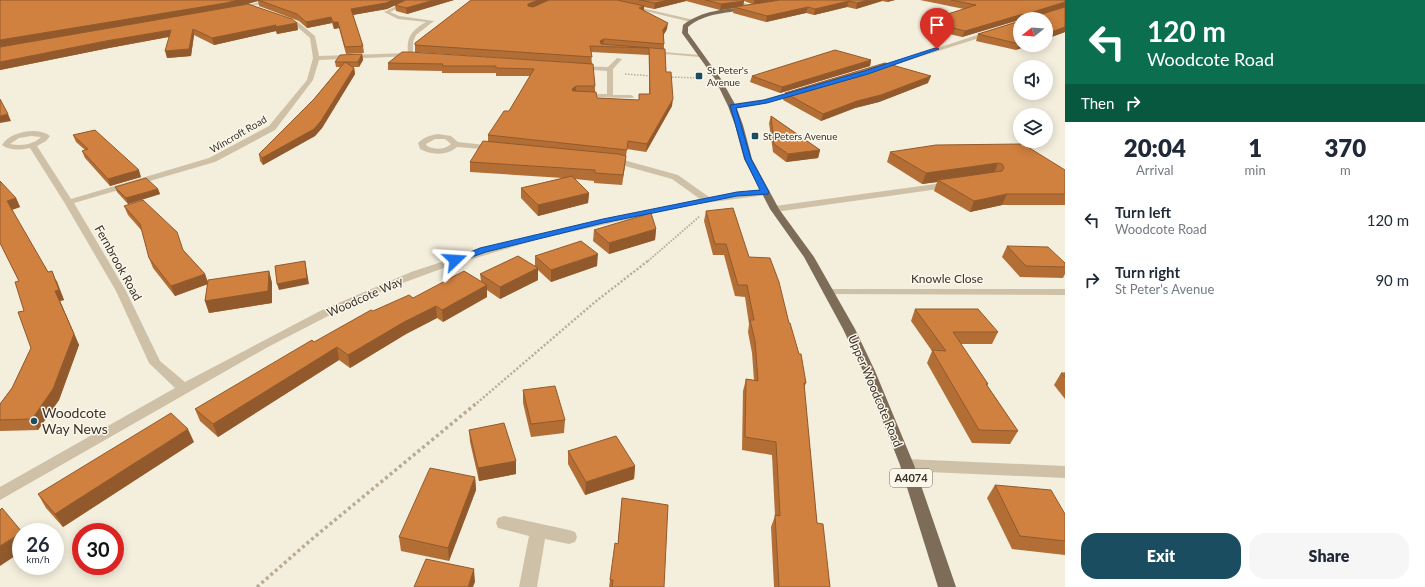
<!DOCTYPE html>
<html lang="en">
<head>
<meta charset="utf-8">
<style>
  :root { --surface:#fff; --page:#f6f6f7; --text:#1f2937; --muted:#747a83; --accent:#1a4d60 }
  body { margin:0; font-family:Lato,sans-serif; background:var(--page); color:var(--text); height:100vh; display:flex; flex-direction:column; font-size:15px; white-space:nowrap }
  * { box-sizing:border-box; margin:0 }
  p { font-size:13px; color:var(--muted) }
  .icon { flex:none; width:22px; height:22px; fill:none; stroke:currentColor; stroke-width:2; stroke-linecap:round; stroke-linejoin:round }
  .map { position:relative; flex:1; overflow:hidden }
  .panel { display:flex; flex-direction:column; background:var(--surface); width:360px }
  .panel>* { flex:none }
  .hud { background:#0b6e4f; color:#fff; overflow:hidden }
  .needle { width:26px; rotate:253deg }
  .tools { position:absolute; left:1013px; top:12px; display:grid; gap:8px }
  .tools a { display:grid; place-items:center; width:40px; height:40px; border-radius:50%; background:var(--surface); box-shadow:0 2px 10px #0003; font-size:20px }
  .speed { position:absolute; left:12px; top:523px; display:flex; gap:8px; font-size:20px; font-weight:700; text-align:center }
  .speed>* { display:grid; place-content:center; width:52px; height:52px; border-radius:50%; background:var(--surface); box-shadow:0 2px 10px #0003; line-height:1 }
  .speed small { font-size:10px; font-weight:400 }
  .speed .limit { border:6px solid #d22; background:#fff; color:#111 }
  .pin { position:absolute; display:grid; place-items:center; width:34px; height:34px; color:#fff; margin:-41px -17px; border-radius:50% 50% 50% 0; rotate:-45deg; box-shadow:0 0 4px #0007 }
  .pin .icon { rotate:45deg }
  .me { position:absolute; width:44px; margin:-22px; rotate:70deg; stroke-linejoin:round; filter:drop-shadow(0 0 3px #0008) }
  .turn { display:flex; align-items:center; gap:14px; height:84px; padding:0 16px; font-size:18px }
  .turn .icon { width:52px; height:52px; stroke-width:2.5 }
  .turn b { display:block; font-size:28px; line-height:34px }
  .then { display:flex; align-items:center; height:38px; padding:0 16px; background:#0003; gap:8px; font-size:15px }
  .eta { display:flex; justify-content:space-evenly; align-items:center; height:68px; text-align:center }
  .eta b { font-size:24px; font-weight:800; line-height:28px }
  .action { display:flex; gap:8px; margin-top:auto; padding:8px 16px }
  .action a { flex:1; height:46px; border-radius:16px; background:var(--accent); color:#fff; font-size:16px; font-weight:800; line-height:46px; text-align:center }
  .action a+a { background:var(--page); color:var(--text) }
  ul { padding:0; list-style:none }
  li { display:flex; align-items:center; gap:12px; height:60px; padding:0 16px }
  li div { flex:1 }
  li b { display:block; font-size:15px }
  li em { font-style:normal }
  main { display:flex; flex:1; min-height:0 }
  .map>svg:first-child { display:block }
</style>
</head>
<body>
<main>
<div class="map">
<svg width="1065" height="587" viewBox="0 0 1065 587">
  <rect width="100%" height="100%" fill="#f4eedd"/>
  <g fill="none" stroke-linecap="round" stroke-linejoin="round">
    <g stroke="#baab91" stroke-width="1.5" stroke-dasharray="1.5 1.5" stroke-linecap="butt">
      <path d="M625,74L652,76"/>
      <path d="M669,77L699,78"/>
    </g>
    <path stroke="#baab91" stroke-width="2" stroke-dasharray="1.5 1.5" stroke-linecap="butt" d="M648,261L700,216"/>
    <path stroke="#baab91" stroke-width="2.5" stroke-dasharray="2 2" stroke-linecap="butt" d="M477,403L595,302L649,260"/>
    <path stroke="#baab91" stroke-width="3.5" stroke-dasharray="3 3" stroke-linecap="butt" d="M257,587L312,539L478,402"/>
    <path fill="#cec1a7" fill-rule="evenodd" d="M651,51L700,55L702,56L700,57L653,53H651Z"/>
    <g fill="#cec1a7" fill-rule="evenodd">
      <path d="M268,0H277L238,9L236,8Z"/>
      <path d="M599,0H607L694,20L691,22Z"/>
      <path d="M729,0H736L755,7L751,8Z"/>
      <path d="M405,2L407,4L390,12L399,16L434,21L416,35L413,42V56L319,60L313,80L275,130L215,162L74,203L126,291L160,361L185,382L320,311L411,272L472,252L533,235L700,199L672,179L607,161V157H613L678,175L709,197L765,189L769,192L765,195L697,204L539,239L449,266L389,288L328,316L268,347L0,500V487L175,388L149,363L116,291L64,202L30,148C21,150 10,151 2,145C9,132 38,126 50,136L46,141L37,146L71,199L209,158L269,126L307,80L313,58L310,38L294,24L282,19V17L298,22L315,36L319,56L408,53C406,37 412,30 426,22L398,19L384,12ZM31,136L41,137C33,145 21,146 10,144L19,138Z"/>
      <path d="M1020,21V25L878,70L873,69Z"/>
      <path d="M617,58L622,59L613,69V95H631L634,97L633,98L580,97V95L582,94H607V71L578,69L575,67L576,66L608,67Z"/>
      <path d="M798,90L801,92L800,93C788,97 738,113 728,106L732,104L765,99Z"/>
      <path d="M438,134L451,136L458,142L494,146L498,148L494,150L457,147C447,156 431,155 420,149L418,143C424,137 431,135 438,134ZM435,139H445L451,144C444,150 435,150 427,146L426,144Z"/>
      <path d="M950,182L954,185L953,187L775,212L770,209L775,206Z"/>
      <path d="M828,289H1065V295L824,294L823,292L824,290Z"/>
      <path d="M907,459L1065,466V478L907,471L902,469L900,465L902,461Z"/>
      <path d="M504,516L569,530L575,532L577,537L575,542L569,544L545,539L537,587H519L529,536L498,528L496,523L498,518Z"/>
    </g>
    <path fill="#7d6c58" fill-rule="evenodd" d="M749,7L751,9C729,13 706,12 688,27V33L721,79L736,106L743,125L752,159L779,209L814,257L855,329L875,371L914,465L956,587H938L900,465L863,371L843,329L804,257L770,209L744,159L735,125L728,106L715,79L682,33L683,25C702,10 726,9 749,7Z"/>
  </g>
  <g fill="#b36e36" fill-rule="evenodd">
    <path d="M0,0H454L407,14L396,11L395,5L387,9L353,15L363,46L364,53L346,54L339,28L334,29L332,23L307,28L299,21L259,6L258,1L248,4L297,23L298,30L277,34L276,31L214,45L194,35L191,56L167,58L169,37L109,48L0,70Z"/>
    <path d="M471,0H895L887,2L882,1L856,9L847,7L814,15L806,13L766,22L733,13L734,8L720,10L686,1L654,9L644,7V10L667,29L664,34V49L666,72L672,106L646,152L627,149L622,185L594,183V181L575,179L589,193L588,203L538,216L521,198V188L563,178L470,172V162L488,142V135L509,111L530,76H496V73H442V71L388,70V63H574L415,52V43ZM744,1L752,4L743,6ZM591,52L649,55V94H639V100L597,98L595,92V86L592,64Z"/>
    <path d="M920,0H1065V32L1046,39V19H1020L962,37L924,28L926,21L964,9Z"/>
    <path d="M1020,21V45L1016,50L976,41L978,34Z"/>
    <path d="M362,54L363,60L359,67H354L355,74L322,128L315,136L263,165L260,161L259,154L314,99L340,67H336L335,62Z"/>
    <path d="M871,60L870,66L780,93L750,82L752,76Z"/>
    <path d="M928,83L879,102L855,108L821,121L783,100L785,93Z"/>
    <path d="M771,116L820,150L818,158L786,162L773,152L769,123Z"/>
    <path d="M73,135L141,177L110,186L85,158L82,151L85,150L76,142Z"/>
    <path d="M890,152L1065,170V205H1002L970,212L934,191L937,182L922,184L887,162Z"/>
    <path d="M115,187L158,189L160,194L128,204L117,192Z"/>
    <path d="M16,198L20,207L12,210L48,272L57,281L64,300L60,301L79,345L59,400L38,430L0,431V404L12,388L31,348L19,281L0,243Z"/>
    <path d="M124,206L183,250L205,274L208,282L269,271L272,283V303L209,313L205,301L208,284L175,296L153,268L149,258L142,231L128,215Z"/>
    <path d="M706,211L749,257L789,323L806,383L804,388L817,523L830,587H774L771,527L775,516L772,455L742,450L743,391L746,379L754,380L752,353L748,332L749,324L745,297L735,296L724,255H713L704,221Z"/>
    <path d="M656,229L655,240L609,254L593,241L594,230Z"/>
    <path d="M1007,246L1065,263V274L1063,278L1020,277L1002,257Z"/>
    <path d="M535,256L597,266L551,282L538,270V280L500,299L487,290V297L443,322L437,318L406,334L350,368L339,360L218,437L200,421L195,409L373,311L413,298L481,281L480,274L535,266Z"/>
    <path d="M915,309L998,332L992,344H961L988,384L987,385L1018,431L1010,444L972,443L927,363L932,351L911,321Z"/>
    <path d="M1061,373H1065V399L1054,385Z"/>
    <path d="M523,390L565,420L564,433L531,437L523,403Z"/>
    <path d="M469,430L516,474L479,481L470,442Z"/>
    <path d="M194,442L63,527L46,508L38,494Z"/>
    <path d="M568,451L635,466L634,479L585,495L568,464Z"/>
    <path d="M475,477L476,490L449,561L401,551L399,537Z"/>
    <path d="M995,485L1065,514V555L1012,549L987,498Z"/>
    <path d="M622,498L664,587H609L610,580L618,544Z"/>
  </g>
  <g fill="#925a2c">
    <path d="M238,0H263H258V1L228,9L0,47V40Z"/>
    <path d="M393,0H405V1L387,9L352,15L351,9Z"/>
    <path d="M434,0H454L407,14L406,8Z"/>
    <path d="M538,0H551L528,12V4Z"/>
    <path d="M668,0H686V1L654,9L655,3Z"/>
    <path d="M754,0H784L754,5Z"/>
    <path d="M868,0H882V1L856,9L857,3Z"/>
    <path d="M888,0H895L887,2Z"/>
    <path d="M744,1L743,7H734V8L720,10L721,4Z"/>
    <path d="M849,1L847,7L814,15L815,9Z"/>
    <path d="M1065,2V7L1030,19L1033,12Z"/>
    <path d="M644,6V12L639,8Z"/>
    <path d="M808,7L806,13L766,22L767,16Z"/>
    <path d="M1023,14L1021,19H1020V20L962,37L965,31Z"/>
    <path d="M331,17L332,23L307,28L306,22Z"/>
    <path d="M333,22H338L339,28L334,29Z"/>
    <path d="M297,23L298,30L277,34L276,31L214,45L212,38L276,25Z"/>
    <path d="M668,23L667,29L663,36V30Z"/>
    <path d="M1065,27V32L1046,39V34Z"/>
    <path d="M193,29L194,35L191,56L167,58L165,51Z"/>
    <path d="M171,30L173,36L109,48L0,70V62L106,41Z"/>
    <path d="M604,39L603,46H602L600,41Z"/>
    <path d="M1020,43V45H1031L1016,50L1019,44Z"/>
    <path d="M362,54L363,60L359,67L358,62Z"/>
    <path d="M871,60L870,66L780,93L782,87Z"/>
    <path d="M354,68L355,74L322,128L315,136L263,165L262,158Z"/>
    <path d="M931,76L928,83L879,102L855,108L821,121L823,114L857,101Z"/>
    <path d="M576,86V94L572,97V89Z"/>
    <path d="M673,99L672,106L646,152L647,144Z"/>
    <path d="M8,114L11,121L0,123V116Z"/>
    <path d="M820,150L818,158L786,162L788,154Z"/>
    <path d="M626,156L625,166L622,185L623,175Z"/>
    <path d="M998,163L994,174L938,180L937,182L922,184L926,173Z"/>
    <path d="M139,170L141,177L110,186L108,179Z"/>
    <path d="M158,189L160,194L128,204L126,198Z"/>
    <path d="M589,193L588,203L538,216V205Z"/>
    <path d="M1007,194L1002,205L970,212L974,201Z"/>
    <path d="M16,198L20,207L11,210L7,201Z"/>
    <path d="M656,229L655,240L609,254V243Z"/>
    <path d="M598,254L597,266L551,282V270Z"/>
    <path d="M305,261L309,284L279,290L277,284Z"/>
    <path d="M538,268V280L500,299V287Z"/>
    <path d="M52,271L64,300L60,301L79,345L59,400L38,430L32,419L55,291Z"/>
    <path d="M269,271L272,283V303L209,313L205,301Z"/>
    <path d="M205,274L208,284L175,296L171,286Z"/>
    <path d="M487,285V297L443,322L442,310Z"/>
    <path d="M436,306L437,318L406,334L350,368L348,355L404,322Z"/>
    <path d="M337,347L339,360L218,437L213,424Z"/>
    <path d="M188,429L194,442L63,527L55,514Z"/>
    <path d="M516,461V474L479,481L478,468Z"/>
    <path d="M635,466L634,479L585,495L586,482Z"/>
    <path d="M475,477L476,490L449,561L448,548Z"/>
    <path d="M21,533V552L0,566V546Z"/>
    <path d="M474,569L475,582L473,587H468Z"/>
  </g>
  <g fill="#d0803f" stroke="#925a2c">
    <path d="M0,0H238L226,3L0,40Z"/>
    <path d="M258,0H393L386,3L351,9L363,46L345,47L338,22H333L331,17L306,22L297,14Z"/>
    <path d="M406,0H434L406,8L395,5Z"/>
    <path d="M471,0H538L528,4V6L533,7L549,0H617L644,6L639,8L668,23L663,30L664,44L604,39L600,41L601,44L665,49L666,72H671L673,99L647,144L628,141L627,150L488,135L504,111H509L534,69L496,68V66H442L443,64L388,63L402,52H410L593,64L595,86H576L572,89L573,91L596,92L597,98L639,100V94H650L649,48L590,46L592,57L415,45V43Z"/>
    <path d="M639,0H668L655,3Z"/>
    <path d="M705,0H742L744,1L721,4Z"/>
    <path d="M780,0H868L857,3L849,1L815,9L808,7L767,16L734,7Z"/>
    <path d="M951,0H1065V2L1033,12L1032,13L1042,14L1065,7V27L1046,34V19H1023V14L965,31L926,21L976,5Z"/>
    <path d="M248,4L292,19L297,23L275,27L276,25L212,38L193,29L189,49L165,51L171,30L106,41L0,62V47Z"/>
    <path d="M1020,21V43L1019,44L978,34Z"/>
    <path d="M835,50L871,60L782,87L752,76Z"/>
    <path d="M362,54L358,62H345L354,68L321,121L314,129L262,158L259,154L314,99L345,62H335L340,55Z"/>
    <path d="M885,63L931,76L881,95L857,101L823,114L785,93Z"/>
    <path d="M0,99L8,114L0,116Z"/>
    <path d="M771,116L820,150L788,154L774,144Z"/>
    <path d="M95,130L139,170L108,179L82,151L88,149L73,135Z"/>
    <path d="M483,141L618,154L626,156L623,175L595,173V170L470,162Z"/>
    <path d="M1023,144L1065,170V194H1007L974,201L938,180L1002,171L1004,168L1002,164L998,163L926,173L890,152L936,145Z"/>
    <path d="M572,176L589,193L538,205L521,188Z"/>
    <path d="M146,178L158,189L126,198L115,187Z"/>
    <path d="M0,181L16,198L7,201L48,272L52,271L59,290L55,291L74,334L53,389L32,419L0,420V404L12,388L31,348L18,312L24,311L15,282L19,281L0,243Z"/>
    <path d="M143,200L177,232L183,250L205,274L171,286L149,258L140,224L124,206Z"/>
    <path d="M733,208L749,257L770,258L779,282L789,323H790L799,354H801L806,383H804L817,523L823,524L830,587H779L775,515L780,516L776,442L745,437L746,379L758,381L755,341L750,320H754L747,285H738L726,244H715L706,211Z"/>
    <path d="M651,213L656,229L609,243L594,230Z"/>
    <path d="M581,241L598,254L551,270L535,256Z"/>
    <path d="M1007,246L1048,247L1065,263V267L1026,266Z"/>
    <path d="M518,256L538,268L500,287L480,274Z"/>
    <path d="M305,261L307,278L277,284L275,266Z"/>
    <path d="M269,271L268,291L205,301L208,280Z"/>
    <path d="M464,271L487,285L442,310L436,306L404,322L348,355L337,347L213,424L195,409L312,340L314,342L371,310L373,311L409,295L413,298Z"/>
    <path d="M915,309H978L998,332H953L988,384H986L1018,431L979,430L932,350L946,351Z"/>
    <path d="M1061,373H1065V377Z"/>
    <path d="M555,386L565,420L531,424L523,390Z"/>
    <path d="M171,413L188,429L55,514L38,494Z"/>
    <path d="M504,423L516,461L478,468L469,430Z"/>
    <path d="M616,436L635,466L586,482L568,451Z"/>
    <path d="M430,468L475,477L448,548L399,537Z"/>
    <path d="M995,485L1051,490L1065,514V541L1020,536Z"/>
    <path d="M622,498L668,505L664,587H612L613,580H610L615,543L618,544Z"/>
    <path d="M2,508L22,532L21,533L0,546V510Z"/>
    <path d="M426,559L474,569L468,587H414Z"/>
  </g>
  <path fill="#1a73e8" stroke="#114b97" d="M935,48L939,49L868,74L767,103L736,108L751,159L769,192L768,194L737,196L603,223L486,252L455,263L451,260L480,248L603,219L737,192L760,190L745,159L730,105L764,100L864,71Z"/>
  <g fill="#1a4d60" stroke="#fbf7ea" stroke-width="1.5">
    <rect x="695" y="72" width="8" height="8" rx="2"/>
    <rect x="751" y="132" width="8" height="8" rx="2"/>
    <circle cx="34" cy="421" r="4"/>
  </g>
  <g text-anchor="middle" stroke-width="3" stroke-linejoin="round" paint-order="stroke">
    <g font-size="10" fill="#3a3128" stroke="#fbf7ea" text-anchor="start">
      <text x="707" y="74">St Peter's<tspan x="707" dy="12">Avenue</tspan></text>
      <text x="763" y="140">St Peters Avenue</text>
    </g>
    <g font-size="10" fill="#3a3128" stroke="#fbf7ea">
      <text transform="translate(238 134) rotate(-30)" y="4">Wincroft Road</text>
    </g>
    <rect fill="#fbf7ea" stroke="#746c62" stroke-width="1" x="890" y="469" width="42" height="18" rx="3"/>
    <g font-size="11" font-weight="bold" fill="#3a3128">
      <text x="911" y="482">A4074</text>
    </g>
    <g font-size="12" fill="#3a3128" stroke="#fbf7ea">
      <text transform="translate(118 263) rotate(61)" y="4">Fernbrook Road</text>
      <text x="947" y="283">Knowle Close</text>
      <text transform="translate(365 297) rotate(-24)" y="4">Woodcote Way</text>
      <text transform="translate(875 391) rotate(67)" y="4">Upper Woodcote Road</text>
    </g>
    <g font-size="14" fill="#3a3128" stroke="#fbf7ea" text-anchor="start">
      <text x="42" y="418">Woodcote<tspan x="42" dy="16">Way News</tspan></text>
    </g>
  </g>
</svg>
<div class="tools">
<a><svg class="needle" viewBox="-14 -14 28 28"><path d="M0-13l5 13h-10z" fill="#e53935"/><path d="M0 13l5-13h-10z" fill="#747a83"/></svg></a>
<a><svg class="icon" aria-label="sound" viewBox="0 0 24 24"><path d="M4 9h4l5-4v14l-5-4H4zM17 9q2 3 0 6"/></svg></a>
<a><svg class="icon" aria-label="layers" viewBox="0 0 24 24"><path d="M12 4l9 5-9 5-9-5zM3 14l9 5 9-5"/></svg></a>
</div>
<div class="speed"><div>26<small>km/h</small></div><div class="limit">30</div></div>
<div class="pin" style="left:937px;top:49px;background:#d93025"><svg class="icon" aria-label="arrive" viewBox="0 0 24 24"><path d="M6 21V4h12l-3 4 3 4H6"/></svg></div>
<svg class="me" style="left:455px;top:260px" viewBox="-20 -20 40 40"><path d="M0-17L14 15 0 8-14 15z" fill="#1a73e8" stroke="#fff" stroke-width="4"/></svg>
</div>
<section class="panel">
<div class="hud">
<div class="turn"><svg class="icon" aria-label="left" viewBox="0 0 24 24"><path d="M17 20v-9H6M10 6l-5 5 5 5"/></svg><div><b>120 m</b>Woodcote Road</div></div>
<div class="then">Then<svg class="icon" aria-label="right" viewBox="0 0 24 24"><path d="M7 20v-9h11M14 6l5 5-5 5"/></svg></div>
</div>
<div class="eta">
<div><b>20:04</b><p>Arrival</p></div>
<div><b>1</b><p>min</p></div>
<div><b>370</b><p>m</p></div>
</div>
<ul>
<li><svg class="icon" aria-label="left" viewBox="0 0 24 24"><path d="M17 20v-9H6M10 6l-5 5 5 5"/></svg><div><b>Turn left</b><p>Woodcote Road</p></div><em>120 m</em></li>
<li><svg class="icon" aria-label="right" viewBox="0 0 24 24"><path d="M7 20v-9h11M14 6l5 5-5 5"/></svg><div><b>Turn right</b><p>St Peter's Avenue</p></div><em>90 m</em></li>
</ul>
<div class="action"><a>Exit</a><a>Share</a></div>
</section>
</main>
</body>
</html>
